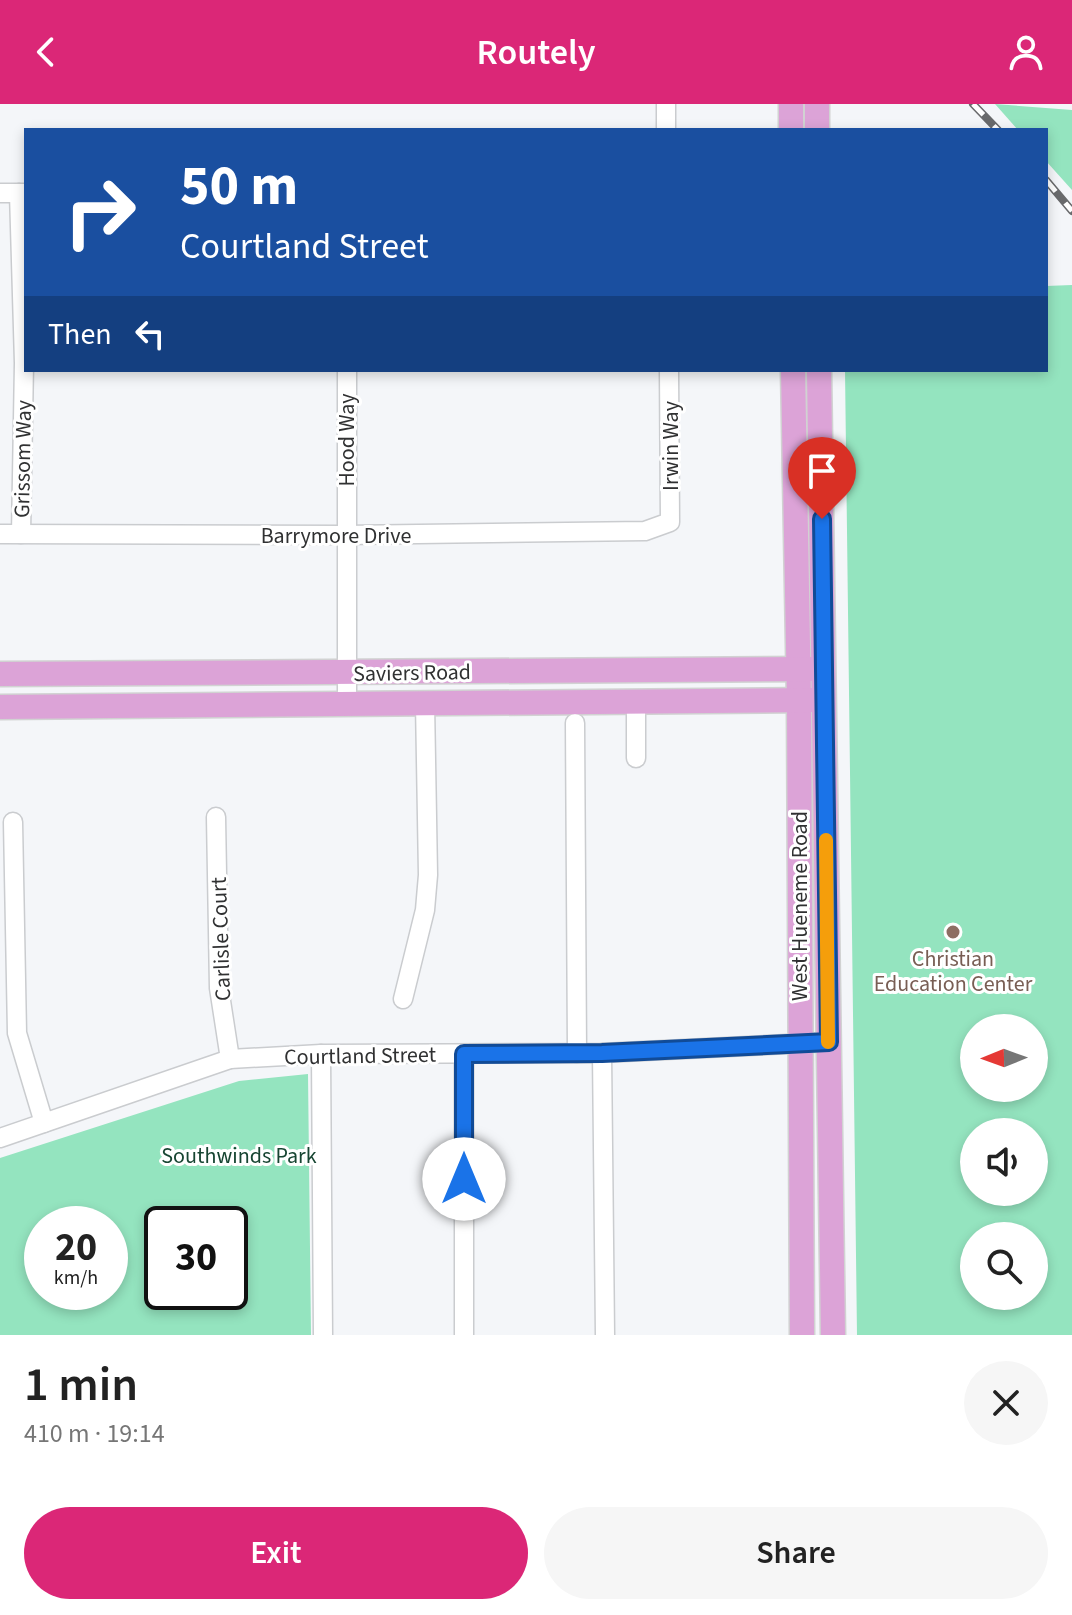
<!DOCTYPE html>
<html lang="en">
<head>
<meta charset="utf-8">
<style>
  :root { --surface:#fff; --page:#f6f6f6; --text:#222; --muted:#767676; --accent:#db2777 }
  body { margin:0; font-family:"Source Sans 3",sans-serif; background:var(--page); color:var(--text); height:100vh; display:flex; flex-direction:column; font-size:30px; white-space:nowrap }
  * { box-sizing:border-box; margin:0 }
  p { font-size:26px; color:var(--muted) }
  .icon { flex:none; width:44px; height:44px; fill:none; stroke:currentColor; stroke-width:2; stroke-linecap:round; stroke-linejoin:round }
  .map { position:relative; height:1231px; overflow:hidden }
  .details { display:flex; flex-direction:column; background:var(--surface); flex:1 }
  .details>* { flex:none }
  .guide { position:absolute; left:24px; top:24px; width:1024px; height:244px; border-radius:0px; box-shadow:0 4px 12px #0003; background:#1a4fa0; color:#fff; overflow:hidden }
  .needle { width:52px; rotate:269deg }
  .controls { position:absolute; left:960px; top:910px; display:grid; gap:16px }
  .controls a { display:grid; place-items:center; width:88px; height:88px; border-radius:50%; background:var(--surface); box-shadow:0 4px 12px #0003; font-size:40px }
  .speed { position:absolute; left:24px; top:1102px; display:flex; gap:16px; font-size:40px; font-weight:700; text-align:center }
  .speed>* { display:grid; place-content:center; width:104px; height:104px; border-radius:50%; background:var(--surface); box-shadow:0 4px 12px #0003; line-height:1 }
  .speed small { font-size:20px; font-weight:400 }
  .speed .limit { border:4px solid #111; border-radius:12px; background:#fff; color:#111 }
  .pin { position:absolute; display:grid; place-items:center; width:68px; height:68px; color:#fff; margin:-82px -34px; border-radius:50% 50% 50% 0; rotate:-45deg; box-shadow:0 0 8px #0007 }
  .pin .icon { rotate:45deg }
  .me { position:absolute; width:88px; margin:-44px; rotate:0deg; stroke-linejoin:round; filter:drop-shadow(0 0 6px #0008) }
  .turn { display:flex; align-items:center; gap:28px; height:168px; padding:0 24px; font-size:36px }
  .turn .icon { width:104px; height:104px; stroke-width:2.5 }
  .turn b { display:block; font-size:56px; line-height:68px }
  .then { display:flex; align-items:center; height:76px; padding:0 24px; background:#0003; gap:16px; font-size:30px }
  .round { display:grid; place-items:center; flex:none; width:84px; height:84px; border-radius:42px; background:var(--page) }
  .overview { display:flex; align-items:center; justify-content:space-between; height:136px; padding:0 24px }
  h1 { font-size:48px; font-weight:600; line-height:60px }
  .cta { display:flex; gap:16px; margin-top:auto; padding:16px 24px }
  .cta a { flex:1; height:92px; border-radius:48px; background:var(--accent); color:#fff; font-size:32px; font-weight:600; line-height:92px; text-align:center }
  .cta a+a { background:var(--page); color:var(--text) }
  header { display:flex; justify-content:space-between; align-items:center; height:104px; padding:0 24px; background:var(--accent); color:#fff; font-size:36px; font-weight:600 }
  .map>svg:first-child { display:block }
</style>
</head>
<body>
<header><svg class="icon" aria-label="back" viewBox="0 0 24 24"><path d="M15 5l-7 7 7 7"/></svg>Routely<svg class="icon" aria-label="person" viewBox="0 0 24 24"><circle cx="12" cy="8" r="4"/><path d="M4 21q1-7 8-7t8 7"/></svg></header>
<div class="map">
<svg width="1072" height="1231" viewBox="0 0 1072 1231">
  <rect width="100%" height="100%" fill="#f4f6f9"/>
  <g fill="#94e4bf" fill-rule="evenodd">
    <path d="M995,0L1072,6V86L1046,57V26H1018Z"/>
    <path d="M1072,181V1231H857L845,266H1046V182ZM974,924H1034V984H974ZM974,1028H1034V1088H974ZM974,1132H1034V1192H974Z"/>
    <path d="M308,970L311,1231H0V1054L239,977ZM110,1120V1188H42V1120ZM162,1120H230V1188H162Z"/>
  </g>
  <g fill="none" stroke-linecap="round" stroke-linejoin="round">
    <defs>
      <g id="minor">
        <path d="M666,0V26"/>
        <path d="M0,89H26"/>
        <path d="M19,89L24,259L21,430"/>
        <path d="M347,266V599"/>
        <path d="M0,430L345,431L645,427L670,418L669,266"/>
        <path d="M636,598V654"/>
        <path d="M575,619L577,949"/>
        <path d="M216,713L219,884L230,955"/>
        <path d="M13,718L17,929L44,1019"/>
        <path d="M403,895L425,806L428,771L425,599"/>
        <path d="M602,949L605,1231"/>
        <path d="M321,950L323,1231"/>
        <path d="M464,950V1231"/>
        <path d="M0,1034L230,955L321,950L602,949L829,938"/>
      </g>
      <g id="major">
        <path d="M791,0V26"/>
        <path d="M817,0V26"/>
        <path d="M793,266L799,596L802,1231"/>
        <path d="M819,266L833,1231"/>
        <path d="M0,570L814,565"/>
        <path d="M0,603L814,596"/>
      </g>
    </defs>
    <use href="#minor" stroke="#cacccf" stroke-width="21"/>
    <use href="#major" stroke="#d1d2d2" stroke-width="27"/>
    <use href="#minor" stroke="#fff" stroke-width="18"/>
    <use href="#major" stroke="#dca3d7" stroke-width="24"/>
    <defs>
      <g id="rail">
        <path d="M973,0L998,26"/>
        <path d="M1046,76L1072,107"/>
      </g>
    </defs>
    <use href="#rail" stroke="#696a6c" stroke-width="8"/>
    <use href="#rail" stroke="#fff" stroke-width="5" stroke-dasharray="15" stroke-linecap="butt"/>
  </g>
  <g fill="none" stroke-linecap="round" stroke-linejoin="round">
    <defs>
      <path id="route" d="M464,1075V950L602,949L829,938L822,415"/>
    </defs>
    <use href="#route" stroke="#114b97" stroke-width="20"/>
    <use href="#route" stroke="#1a73e8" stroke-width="14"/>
    <path stroke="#f59e0b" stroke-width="14" d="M826,736L828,938"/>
  </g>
  <circle fill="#8d6e63" stroke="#fff" stroke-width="3" cx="953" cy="828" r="8"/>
  <g text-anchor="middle" stroke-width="6" stroke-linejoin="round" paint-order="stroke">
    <g font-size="22" fill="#303132" stroke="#fff">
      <text transform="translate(346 336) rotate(-90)" y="8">Hood Way</text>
      <text transform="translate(670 342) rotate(-90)" y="8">Irwin Way</text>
      <text transform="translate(22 355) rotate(-89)" y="8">Grissom Way</text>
      <text x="336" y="439">Barrymore Drive</text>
      <text transform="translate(412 568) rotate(-1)" y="8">Saviers Road</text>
      <text transform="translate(799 802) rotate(-90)" y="8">West Hueneme Road</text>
      <text transform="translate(220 835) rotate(-92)" y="8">Carlisle Court</text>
      <text transform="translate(360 951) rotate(-1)" y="8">Courtland Street</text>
    </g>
    <g font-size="22" fill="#785e54" stroke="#fff">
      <text x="953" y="862">Christian<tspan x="953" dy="25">Education Center</tspan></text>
    </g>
    <g font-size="22" fill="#174532" stroke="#fff">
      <text x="239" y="1059">Southwinds Park</text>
    </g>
  </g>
</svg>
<div class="controls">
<a><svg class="needle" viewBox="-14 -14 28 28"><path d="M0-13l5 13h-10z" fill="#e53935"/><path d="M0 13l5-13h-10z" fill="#767676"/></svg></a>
<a><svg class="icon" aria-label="sound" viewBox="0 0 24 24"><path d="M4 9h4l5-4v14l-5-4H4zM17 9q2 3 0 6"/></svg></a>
<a><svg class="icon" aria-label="search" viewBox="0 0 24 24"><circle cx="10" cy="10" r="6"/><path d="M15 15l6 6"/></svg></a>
</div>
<div class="speed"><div>20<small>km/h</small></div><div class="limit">30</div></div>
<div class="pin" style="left:822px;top:415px;background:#d93025"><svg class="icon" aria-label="arrive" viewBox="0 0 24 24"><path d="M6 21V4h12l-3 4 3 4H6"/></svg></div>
<svg class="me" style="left:464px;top:1075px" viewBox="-20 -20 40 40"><circle r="19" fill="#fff"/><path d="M0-13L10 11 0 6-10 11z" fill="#1a73e8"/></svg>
<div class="guide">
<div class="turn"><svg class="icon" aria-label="right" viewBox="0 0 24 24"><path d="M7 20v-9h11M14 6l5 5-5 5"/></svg><div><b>50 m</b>Courtland Street</div></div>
<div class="then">Then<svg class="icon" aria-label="left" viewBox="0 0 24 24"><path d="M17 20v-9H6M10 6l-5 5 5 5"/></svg></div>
</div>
</div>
<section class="details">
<div class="overview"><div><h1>1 min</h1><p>410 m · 19:14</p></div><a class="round"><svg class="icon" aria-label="close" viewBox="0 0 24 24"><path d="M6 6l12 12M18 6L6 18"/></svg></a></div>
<div class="cta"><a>Exit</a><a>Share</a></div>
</section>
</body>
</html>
